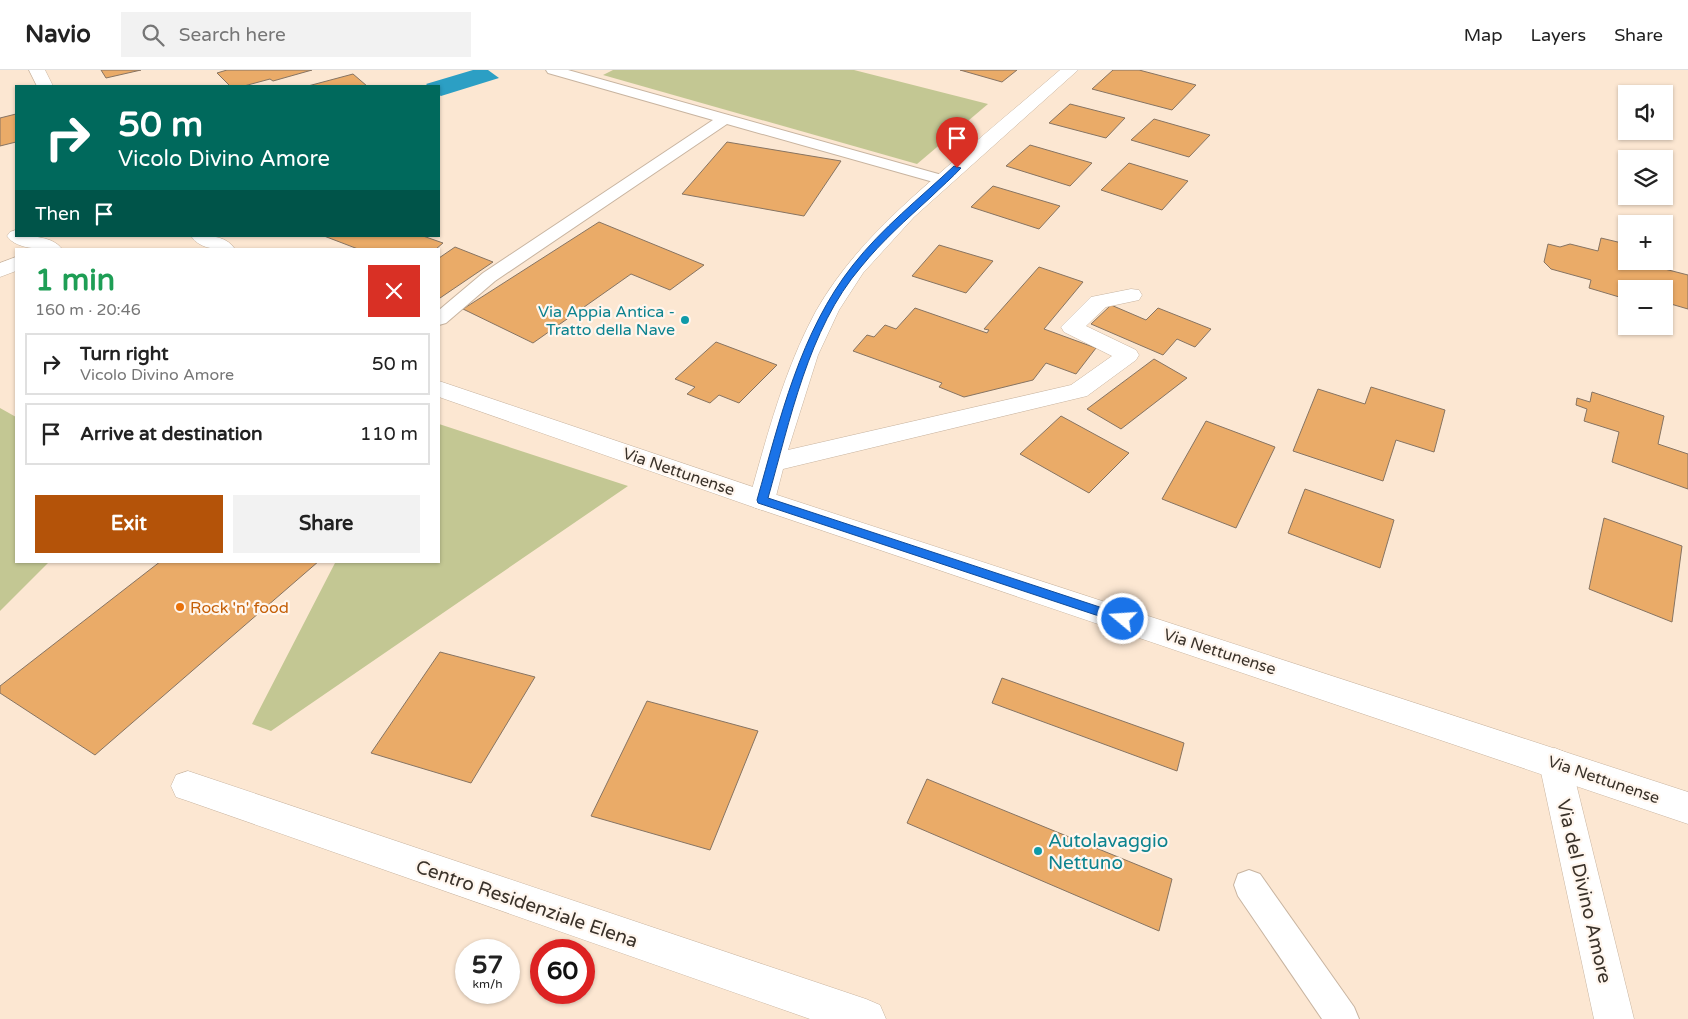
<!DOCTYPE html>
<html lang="en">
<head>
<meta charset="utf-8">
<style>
  :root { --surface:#fff; --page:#f2f2f2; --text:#222; --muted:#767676; --line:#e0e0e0; --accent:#b45309 }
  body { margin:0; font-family:"Varela Round",sans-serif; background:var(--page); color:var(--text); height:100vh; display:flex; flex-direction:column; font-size:19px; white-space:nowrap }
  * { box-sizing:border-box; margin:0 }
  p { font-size:16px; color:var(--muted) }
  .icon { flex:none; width:28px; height:28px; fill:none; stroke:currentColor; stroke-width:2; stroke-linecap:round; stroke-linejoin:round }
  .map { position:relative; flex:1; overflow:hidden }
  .side { position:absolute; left:15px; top:178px; width:425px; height:315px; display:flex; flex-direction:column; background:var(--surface); border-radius:0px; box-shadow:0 1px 4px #0004 }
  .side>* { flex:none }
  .top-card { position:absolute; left:15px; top:15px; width:425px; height:152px; border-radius:0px; box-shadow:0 1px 4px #0004; background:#00695c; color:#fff; overflow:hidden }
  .controls { position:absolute; left:1618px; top:15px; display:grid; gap:10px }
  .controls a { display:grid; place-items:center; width:55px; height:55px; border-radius:0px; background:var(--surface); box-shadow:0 1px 4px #0004; font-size:25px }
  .speed { position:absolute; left:455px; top:869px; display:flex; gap:10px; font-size:25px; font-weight:700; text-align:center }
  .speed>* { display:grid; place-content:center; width:65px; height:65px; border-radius:50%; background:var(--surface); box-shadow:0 1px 4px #0004; line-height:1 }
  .speed small { font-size:12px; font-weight:400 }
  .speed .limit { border:8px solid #d22; background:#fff; color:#111 }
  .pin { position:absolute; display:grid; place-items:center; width:42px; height:42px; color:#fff; margin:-51px -21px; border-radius:50% 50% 50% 0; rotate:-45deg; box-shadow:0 0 5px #0007 }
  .pin .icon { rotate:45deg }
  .me { position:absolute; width:55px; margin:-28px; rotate:288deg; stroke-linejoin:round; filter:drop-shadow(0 0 4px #0008) }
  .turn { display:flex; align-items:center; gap:18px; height:105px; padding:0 20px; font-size:22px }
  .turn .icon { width:65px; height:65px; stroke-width:2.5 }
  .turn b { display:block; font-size:35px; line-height:42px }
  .then { display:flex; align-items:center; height:48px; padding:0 20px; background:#0003; gap:10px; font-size:19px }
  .round { display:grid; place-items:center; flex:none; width:52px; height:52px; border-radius:0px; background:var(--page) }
  .summary { display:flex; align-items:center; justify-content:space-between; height:85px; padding:0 20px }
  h1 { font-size:30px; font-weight:700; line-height:38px; color:#1e9e55 }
  .action { display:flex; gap:10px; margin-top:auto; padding:10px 20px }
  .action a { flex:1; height:58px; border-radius:0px; background:var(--accent); color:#fff; font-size:20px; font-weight:700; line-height:58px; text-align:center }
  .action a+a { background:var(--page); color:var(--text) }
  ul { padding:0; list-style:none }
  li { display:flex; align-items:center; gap:15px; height:62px; margin:0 10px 8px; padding:0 10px; border:2px solid var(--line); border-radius:0px }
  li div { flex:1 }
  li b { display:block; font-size:19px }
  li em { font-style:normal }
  header { display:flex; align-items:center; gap:30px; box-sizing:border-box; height:70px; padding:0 25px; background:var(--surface); border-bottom:1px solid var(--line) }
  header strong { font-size:24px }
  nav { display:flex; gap:28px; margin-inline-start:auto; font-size:18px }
  .search { width:350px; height:45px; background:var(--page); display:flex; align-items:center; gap:12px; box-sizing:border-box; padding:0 18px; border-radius:0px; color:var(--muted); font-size:19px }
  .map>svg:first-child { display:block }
</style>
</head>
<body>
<header>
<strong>Navio</strong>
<div class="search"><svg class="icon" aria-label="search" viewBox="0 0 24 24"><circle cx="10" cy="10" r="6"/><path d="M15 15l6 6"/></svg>Search here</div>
<nav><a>Map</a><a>Layers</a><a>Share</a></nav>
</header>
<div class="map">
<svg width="1688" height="949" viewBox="0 0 1688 949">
  <rect width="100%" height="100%" fill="#fce7d2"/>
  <g fill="#c3c793">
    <path d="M613,0H854L988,34L917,94L603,5Z"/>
    <path d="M0,338L16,347V491H50L0,541Z"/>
    <path d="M439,354L628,416L271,661L252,654L336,491H439Z"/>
  </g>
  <path fill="#2c9fc4" d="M473,0H488L499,8L441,26L439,25V16H428L426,14Z"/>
  <g fill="#eaab68" stroke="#877462">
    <path d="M101,0H141L106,8Z"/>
    <path d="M227,0H312L273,11L270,9L244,16H230L217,3Z"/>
    <path d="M960,0H1017L1002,12Z"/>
    <path d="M1113,0H1139L1196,15L1172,40L1092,19Z"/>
    <path d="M353,4L367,16H308Z"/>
    <path d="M1070,34L1125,48L1106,68L1049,53Z"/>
    <path d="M16,44V72L0,76V48Z"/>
    <path d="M1154,49L1210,65L1189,87L1131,70Z"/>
    <path d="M727,72L841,91L804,146L682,124Z"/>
    <path d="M1030,75L1092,93L1070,116L1006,96Z"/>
    <path d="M1129,93L1188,111L1162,140L1101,120Z"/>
    <path d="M993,116L1060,136L1039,159L971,137Z"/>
    <path d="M599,152L704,195L670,220L631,204L533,273L463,239Z"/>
    <path d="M324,166H423L443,173L436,179H358Z"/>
    <path d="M1601,168L1626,174V191H1642L1641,193L1688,205V239L1664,232V219H1626V229L1589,218L1591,210L1551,199L1544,192L1548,174L1560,177L1570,174L1598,181Z"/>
    <path d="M939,175L993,191L966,223L912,206Z"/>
    <path d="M455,177L493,192L440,228L439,227V188Z"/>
    <path d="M1039,197L1083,212L1044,259L1096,278L1076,304L1046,293L1033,310L964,327L939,317L942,313L853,281L867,265L874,267L885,255L896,259L915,238L987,263L989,260L984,259Z"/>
    <path d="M1111,235L1146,250L1158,238L1211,259L1195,277L1177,269L1163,285L1091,254Z"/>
    <path d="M716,272L777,295L739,333L719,325L710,333L687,324L695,317L675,309Z"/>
    <path d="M1154,289L1187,308L1121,359L1087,339Z"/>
    <path d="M1371,317L1445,340L1434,382L1396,370L1383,411L1293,381L1318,319L1365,334Z"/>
    <path d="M1592,322L1664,346L1658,374L1688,384V419L1612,392L1619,362L1584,351L1587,339L1576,335L1577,328L1590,332Z"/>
    <path d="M1061,346L1129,383L1089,423L1020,384Z"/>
    <path d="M1206,351L1275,377L1236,458L1162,429Z"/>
    <path d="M1305,419L1394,450L1380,498L1288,463Z"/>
    <path d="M1604,448L1682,476L1672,552L1589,519Z"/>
    <path d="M161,491H319L95,685L0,623V616Z"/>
    <path d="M440,582L535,607L471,713L371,683Z"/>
    <path d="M1002,608L1184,673L1177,701L992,633Z"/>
    <path d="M647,631L758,661L710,780L591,746Z"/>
    <path d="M927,709L1172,809L1159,861L907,753Z"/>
  </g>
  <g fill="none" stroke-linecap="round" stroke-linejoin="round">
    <defs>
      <g id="lane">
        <path d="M546,0H568L949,107L951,110L949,113H937L727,54L495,211L446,253L439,255V240L483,203L713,50L548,3Z"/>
        <path d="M1249,800L1260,804L1354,937L1359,949H1322L1238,826L1234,815L1238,804Z"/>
      </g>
      <g id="street">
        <path d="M29,0H45L53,16H37Z"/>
        <path d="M1060,0H1078L914,147L863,203L839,240L818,285L788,380L1071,315L1112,286L1064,262L1061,257L1091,227L1131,219L1139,220L1142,225L1139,230L1106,237L1086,256L1136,280L1139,285L1136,290L1087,326L783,399L775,430L771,437L762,440L753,437L749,430C767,366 784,300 816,241C849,183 898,139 948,96C985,63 1023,32 1060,0Z"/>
        <path d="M191,166C207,166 225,164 235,179C219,179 201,181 191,166Z"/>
        <path d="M16,187V201L0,207V193Z"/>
        <path d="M188,701L866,929L880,935L886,949H810L188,731L176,727L171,716L176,705Z"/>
      </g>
      <path id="secondary" d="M1555,678L1567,683L1571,693L1634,949H1594L1539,693L1543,683Z"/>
      <g id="primary">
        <path d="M16,160V166C30,166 53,166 62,179C46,179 17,181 7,166L10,162Z"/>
        <path d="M439,311L771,423L1688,722V754L753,437L439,327Z"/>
      </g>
    </defs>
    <use href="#lane" stroke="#c8b4a0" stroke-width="2"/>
    <use href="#street" stroke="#c8b4a0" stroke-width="1"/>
    <use href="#secondary" stroke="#c8b4a0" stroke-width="1"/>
    <use href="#primary" stroke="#c8b4a0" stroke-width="1"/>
    <use href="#lane" fill="#fff" fill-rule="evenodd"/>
    <use href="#street" fill="#fff" fill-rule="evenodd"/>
    <use href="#secondary" fill="#fff" fill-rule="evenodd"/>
    <use href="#primary" fill="#fff" fill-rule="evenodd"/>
  </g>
  <path fill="#1a73e8" stroke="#114b97" d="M954,96L961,98C952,108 941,117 931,127C907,149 882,171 861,197C808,259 790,351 768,428L1127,546L1129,549L1127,553L1123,554L758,433L757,430C780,349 800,262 853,195C882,158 920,128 954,96Z"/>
  <g fill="#0f9aa8" stroke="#fff6ee" stroke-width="2">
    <circle cx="685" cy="250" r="5"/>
    <circle cx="1038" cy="781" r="5"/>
  </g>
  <circle fill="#e8710a" stroke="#fff6ee" stroke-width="2" cx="180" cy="537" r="5"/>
  <g text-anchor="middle" stroke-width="4.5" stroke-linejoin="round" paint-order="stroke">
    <g font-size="16" fill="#0d838f" stroke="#fff6ee" text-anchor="end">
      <text x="675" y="247">Via Appia Antica -<tspan x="675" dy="18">Tratto della Nave</tspan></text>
    </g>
    <g font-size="16" fill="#3a322a" stroke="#fff6ee">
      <text transform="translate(679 401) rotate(19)" y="6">Via Nettunense</text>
      <text transform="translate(1220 581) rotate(18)" y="6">Via Nettunense</text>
      <text transform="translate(1604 709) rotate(19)" y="6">Via Nettunense</text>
    </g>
    <g font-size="16" fill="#c56008" stroke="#fff6ee" text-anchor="start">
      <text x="190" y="543">Rock 'n' food</text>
    </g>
    <g font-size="19" fill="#0d838f" stroke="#fff6ee" text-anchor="start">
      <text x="1048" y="777">Autolavaggio<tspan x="1048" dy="22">Nettuno</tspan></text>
    </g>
    <g font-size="19" fill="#3a322a" stroke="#fff6ee">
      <text transform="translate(1585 821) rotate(77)" y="7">Via del Divino Amore</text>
      <text transform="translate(527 833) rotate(19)" y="7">Centro Residenziale Elena</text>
    </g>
  </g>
</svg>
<div class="controls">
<a><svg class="icon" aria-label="sound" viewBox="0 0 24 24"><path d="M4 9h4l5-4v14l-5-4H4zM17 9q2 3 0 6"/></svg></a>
<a><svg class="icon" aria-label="layers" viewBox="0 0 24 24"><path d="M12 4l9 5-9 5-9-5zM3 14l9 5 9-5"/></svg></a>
<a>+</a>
<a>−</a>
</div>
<div class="speed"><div>57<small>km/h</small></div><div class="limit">60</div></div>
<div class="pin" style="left:957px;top:98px;background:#d93025"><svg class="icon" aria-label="arrive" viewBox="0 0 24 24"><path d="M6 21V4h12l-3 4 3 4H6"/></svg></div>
<svg class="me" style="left:1123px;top:549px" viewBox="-20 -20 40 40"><circle r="17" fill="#1a73e8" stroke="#fff" stroke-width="3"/><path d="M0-11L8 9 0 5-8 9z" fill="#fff"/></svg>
<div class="top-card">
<div class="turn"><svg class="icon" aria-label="right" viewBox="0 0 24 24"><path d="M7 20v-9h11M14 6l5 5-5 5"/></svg><div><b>50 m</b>Vicolo Divino Amore</div></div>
<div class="then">Then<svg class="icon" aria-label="arrive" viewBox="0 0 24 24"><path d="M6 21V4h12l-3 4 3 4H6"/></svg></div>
</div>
<section class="side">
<div class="summary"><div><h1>1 min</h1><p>160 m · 20:46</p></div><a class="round" style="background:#d93025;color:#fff"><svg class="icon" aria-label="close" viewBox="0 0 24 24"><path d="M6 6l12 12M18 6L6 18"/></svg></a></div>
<ul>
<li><svg class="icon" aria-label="right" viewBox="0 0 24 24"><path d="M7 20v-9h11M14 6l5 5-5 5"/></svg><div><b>Turn right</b><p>Vicolo Divino Amore</p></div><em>50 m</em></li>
<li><svg class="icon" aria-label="arrive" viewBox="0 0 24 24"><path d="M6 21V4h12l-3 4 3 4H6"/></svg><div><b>Arrive at destination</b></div><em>110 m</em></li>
</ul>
<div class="action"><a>Exit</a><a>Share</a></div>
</section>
</div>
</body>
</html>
